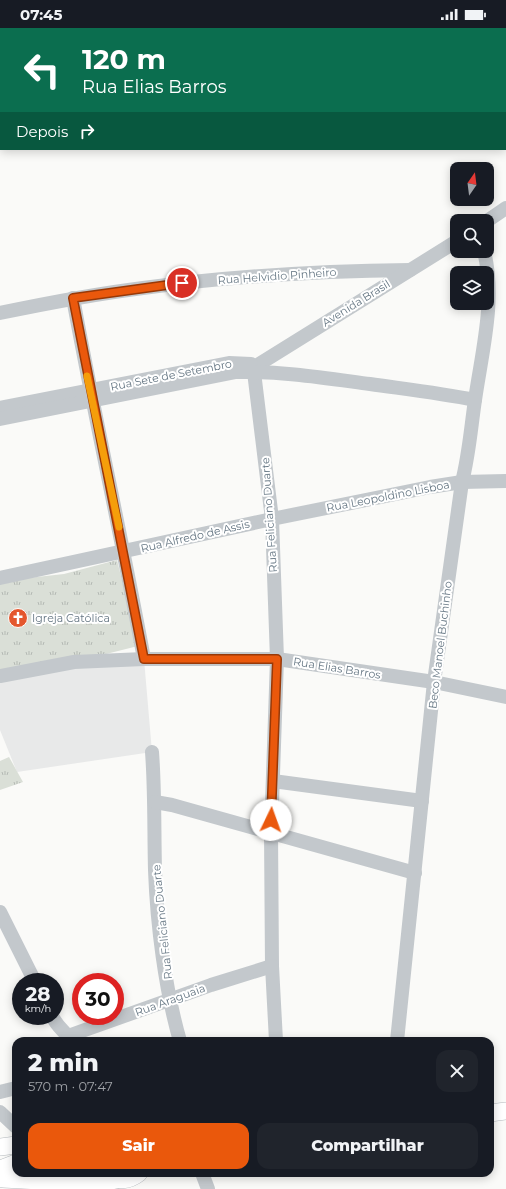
<!DOCTYPE html>
<html lang="pt">
<head>
<meta charset="utf-8">
<style>
  :root { --surface:#171b24; --page:#20242c; --text:#f1f3f6; --muted:#9ea1a6; --accent:#ea580c }
  body { margin:0; font-family:Montserrat,sans-serif; background:var(--page); color:var(--text); height:100vh; display:flex; flex-direction:column; font-size:15px; white-space:nowrap }
  * { box-sizing:border-box; margin:0 }
  p { font-size:13px; color:var(--muted) }
  .icon { flex:none; width:22px; height:22px; fill:none; stroke:currentColor; stroke-width:2; stroke-linecap:round; stroke-linejoin:round }
  .map { position:relative; flex:1; overflow:hidden }
  .panel { position:absolute; left:12px; top:1009px; width:482px; height:140px; display:flex; flex-direction:column; background:var(--surface); border-radius:12px; box-shadow:0 2px 10px #0003 }
  .panel>* { flex:none }
  .banner { position:absolute; left:0px; top:0px; width:506px; height:122px; box-shadow:0 2px 10px #0003; background:#0b6e4f; color:#fff; overflow:hidden }
  .needle { width:26px; rotate:14deg }
  .tools { position:absolute; left:450px; top:134px; display:grid; gap:8px }
  .tools a { display:grid; place-items:center; width:44px; height:44px; border-radius:8px; background:var(--surface); box-shadow:0 2px 10px #0003; font-size:20px }
  .speed { position:absolute; left:12px; top:945px; display:flex; gap:8px; font-size:20px; font-weight:700; text-align:center }
  .speed>* { display:grid; place-content:center; width:52px; height:52px; border-radius:50%; background:var(--surface); box-shadow:0 2px 10px #0003; line-height:1 }
  .speed small { font-size:10px; font-weight:400 }
  .speed .limit { border:6px solid #d22; background:#fff; color:#111 }
  .pin { position:absolute; display:grid; place-items:center; width:34px; height:34px; color:#fff; margin:-17px; border:2px solid #fff; border-radius:50%; box-shadow:0 1px 4px #0007 }
  .me { position:absolute; width:44px; margin:-22px; rotate:3deg; stroke-linejoin:round; filter:drop-shadow(0 0 3px #0008) }
  .turn { display:flex; align-items:center; gap:14px; height:84px; padding:0 16px; font-size:18px }
  .turn .icon { width:52px; height:52px; stroke-width:2.5 }
  .turn b { display:block; font-size:28px; line-height:34px }
  .then { display:flex; align-items:center; height:38px; padding:0 16px; background:#0003; gap:8px; font-size:15px }
  .round { display:grid; place-items:center; flex:none; width:42px; height:42px; border-radius:12px; background:var(--page) }
  .summary { display:flex; align-items:center; justify-content:space-between; height:68px; padding:0 16px }
  h1 { font-size:24px; font-weight:800; line-height:30px }
  .action { display:flex; gap:8px; margin-top:auto; padding:8px 16px }
  .action a { flex:1; height:46px; border-radius:12px; background:var(--accent); color:#fff; font-size:16px; font-weight:800; line-height:46px; text-align:center }
  .action a+a { background:var(--page); color:var(--text) }
  .status { display:flex; justify-content:space-between; align-items:center; height:28px; padding:0 20px; background:var(--surface); direction:ltr }
  .status svg { height:11px; fill:currentColor }
  .map>svg:first-child { display:block }
</style>
</head>
<body>
<div class="status"><b>07:45</b><svg viewBox="0 0 49 12"><path d="M0 12V9h3v3zM5 12V6h3v6zM10 12V3h3v9zM15 12V0h3v12zM26 1h20v11H26zM47 4h2v5h-2z"/></svg></div>
<div class="map">
<svg width="506" height="1161" viewBox="0 0 506 1161">
  <defs>
    <pattern id="grass-tufts" width="24" height="20" patternUnits="userSpaceOnUse"><rect width="24" height="20" fill="#dadfd7"/><path d="M3 7l-1-3M5 7V3M7 7l1-3M15 17l-1-3M17 17v-4M19 17l1-3" fill="none" stroke="#b4b9b4"/></pattern>
  </defs>
  <rect width="100%" height="100%" fill="#fafaf8"/>
  <path fill="#e8e9e9" d="M144,631L152,724L17,744L0,702V649Z"/>
  <g fill="url(#grass-tufts)">
    <path d="M117,532L138,618L74,634L0,648V553L64,546Z"/>
    <path d="M9,729L23,754L0,762V733Z"/>
  </g>
  <g fill="none" stroke-linecap="round" stroke-linejoin="round">
    <defs>
      <g id="major">
        <path d="M490,1085L506,1083"/>
        <path d="M0,1119L16,1117"/>
        <path d="M0,1141L16,1135"/>
        <path d="M105,1148C117,1154 129,1153 139,1145"/>
        <path d="M3,1151L96,1156"/>
        <path d="M86,1158L116,1152"/>
      </g>
    </defs>
    <use href="#major" stroke="#b5babe" stroke-width="18"/>
    <g stroke="#c3c8cc" stroke-width="14">
      <path d="M487,193L506,180"/>
      <path d="M73,270C95,391 122,511 144,631"/>
      <path d="M0,285C48,275 95,266 143,260C232,248 321,243 410,242"/>
      <path d="M256,338L254,344L272,491L277,631L271,804L272,938L276,1013"/>
      <path d="M256,338L457,213"/>
      <path d="M0,380L229,335L251,336"/>
      <path d="M0,391L236,344C282,343 325,350 370,356C405,361 440,365 475,372"/>
      <path d="M0,550L272,491L430,459L462,454L506,453"/>
      <path d="M0,648L74,634L144,631H277L434,654L506,669"/>
      <path d="M152,724C155,763 154,803 155,842C157,896 165,961 180,1013"/>
      <path d="M273,753L422,773"/>
      <path d="M155,774L172,777L415,845"/>
      <path d="M0,884L35,954"/>
      <path d="M52,988C58,1000 65,1003 71,1013"/>
      <path d="M68,1008L211,957L272,938"/>
      <path d="M397,1013L434,654L462,454C469,427 471,399 475,372C482,323 496,272 484,223"/>
      <path d="M0,1064L16,1060"/>
      <path d="M0,1084L16,1099"/>
      <path d="M202,1145L208,1161"/>
    </g>
    <use href="#major" stroke="#fff" stroke-width="17"/>
  </g>
  <g fill="none" stroke-linecap="round" stroke-linejoin="round">
    <defs>
      <path id="route" d="M182,255L73,270C96,391 121,511 144,631H277L271,792"/>
    </defs>
    <use href="#route" stroke="#983908" stroke-width="10"/>
    <use href="#route" stroke="#ea580c" stroke-width="7"/>
    <path stroke="#f59e0b" stroke-width="7" d="M87,348L119,499"/>
  </g>
  <defs>
    <symbol id="church-disc" viewBox="-11 -11 22 22"><circle r="9.5" fill="#e4572e" stroke="#fff"/><path d="M-1.2-6h2.4v3.5h3.3v2.4h-3.3V6h-2.4V-.1h-3.3v-2.4h3.3Z" fill="#fff"/></symbol>
  </defs>
  <g fill-rule="evenodd">
    <use href="#church-disc" x="7" y="579" width="22" height="22"/>
  </g>
  <g text-anchor="middle" stroke-width="4" stroke-linejoin="round" paint-order="stroke">
    <g font-size="11" fill="#657683" stroke="#fff">
      <text transform="translate(277 248) rotate(-4)" y="4">Rua Helvidio Pinheiro</text>
      <text transform="translate(356 275) rotate(-32)" y="4">Avenida Brasil</text>
      <text transform="translate(171 347) rotate(-11)" y="4">Rua Sete de Setembro</text>
      <text transform="translate(388 468) rotate(-11)" y="4">Rua Leopoldino Lisboa</text>
      <text transform="translate(269 487) rotate(-94)" y="4">Rua Feliciano Duarte</text>
      <text transform="translate(195 508) rotate(-13)" y="4">Rua Alfredo de Assis</text>
      <text transform="translate(440 617) rotate(-83)" y="4">Beco Manoel Buchinho</text>
      <text transform="translate(337 640) rotate(9)" y="4">Rua Elias Barros</text>
      <text transform="translate(162 894) rotate(-96)" y="4">Rua Feliciano Duarte</text>
      <text transform="translate(170 972) rotate(-20)" y="4">Rua Araguaia</text>
    </g>
    <g font-size="11" fill="#657683" stroke="#fff" text-anchor="start">
      <text x="32" y="594">Igreja Católica</text>
    </g>
  </g>
</svg>
<div class="tools">
<a><svg class="needle" viewBox="-14 -14 28 28"><path d="M0-13l5 13h-10z" fill="#e53935"/><path d="M0 13l5-13h-10z" fill="#9ea1a6"/></svg></a>
<a><svg class="icon" aria-label="search" viewBox="0 0 24 24"><circle cx="10" cy="10" r="6"/><path d="M15 15l6 6"/></svg></a>
<a><svg class="icon" aria-label="layers" viewBox="0 0 24 24"><path d="M12 4l9 5-9 5-9-5zM3 14l9 5 9-5"/></svg></a>
</div>
<div class="speed"><div>28<small>km/h</small></div><div class="limit">30</div></div>
<div class="pin" style="left:182px;top:255px;background:#d93025"><svg class="icon" aria-label="arrive" viewBox="0 0 24 24"><path d="M6 21V4h12l-3 4 3 4H6"/></svg></div>
<svg class="me" style="left:271px;top:792px" viewBox="-20 -20 40 40"><circle r="19" fill="#fff"/><path d="M0-13L10 11 0 6-10 11z" fill="#ea580c"/></svg>
<div class="banner">
<div class="turn"><svg class="icon" aria-label="left" viewBox="0 0 24 24"><path d="M17 20v-9H6M10 6l-5 5 5 5"/></svg><div><b>120 m</b>Rua Elias Barros</div></div>
<div class="then">Depois<svg class="icon" aria-label="right" viewBox="0 0 24 24"><path d="M7 20v-9h11M14 6l5 5-5 5"/></svg></div>
</div>
<section class="panel">
<div class="summary"><div><h1>2 min</h1><p>570 m · 07:47</p></div><a class="round"><svg class="icon" aria-label="close" viewBox="0 0 24 24"><path d="M6 6l12 12M18 6L6 18"/></svg></a></div>
<div class="action"><a>Sair</a><a>Compartilhar</a></div>
</section>
</div>
</body>
</html>
